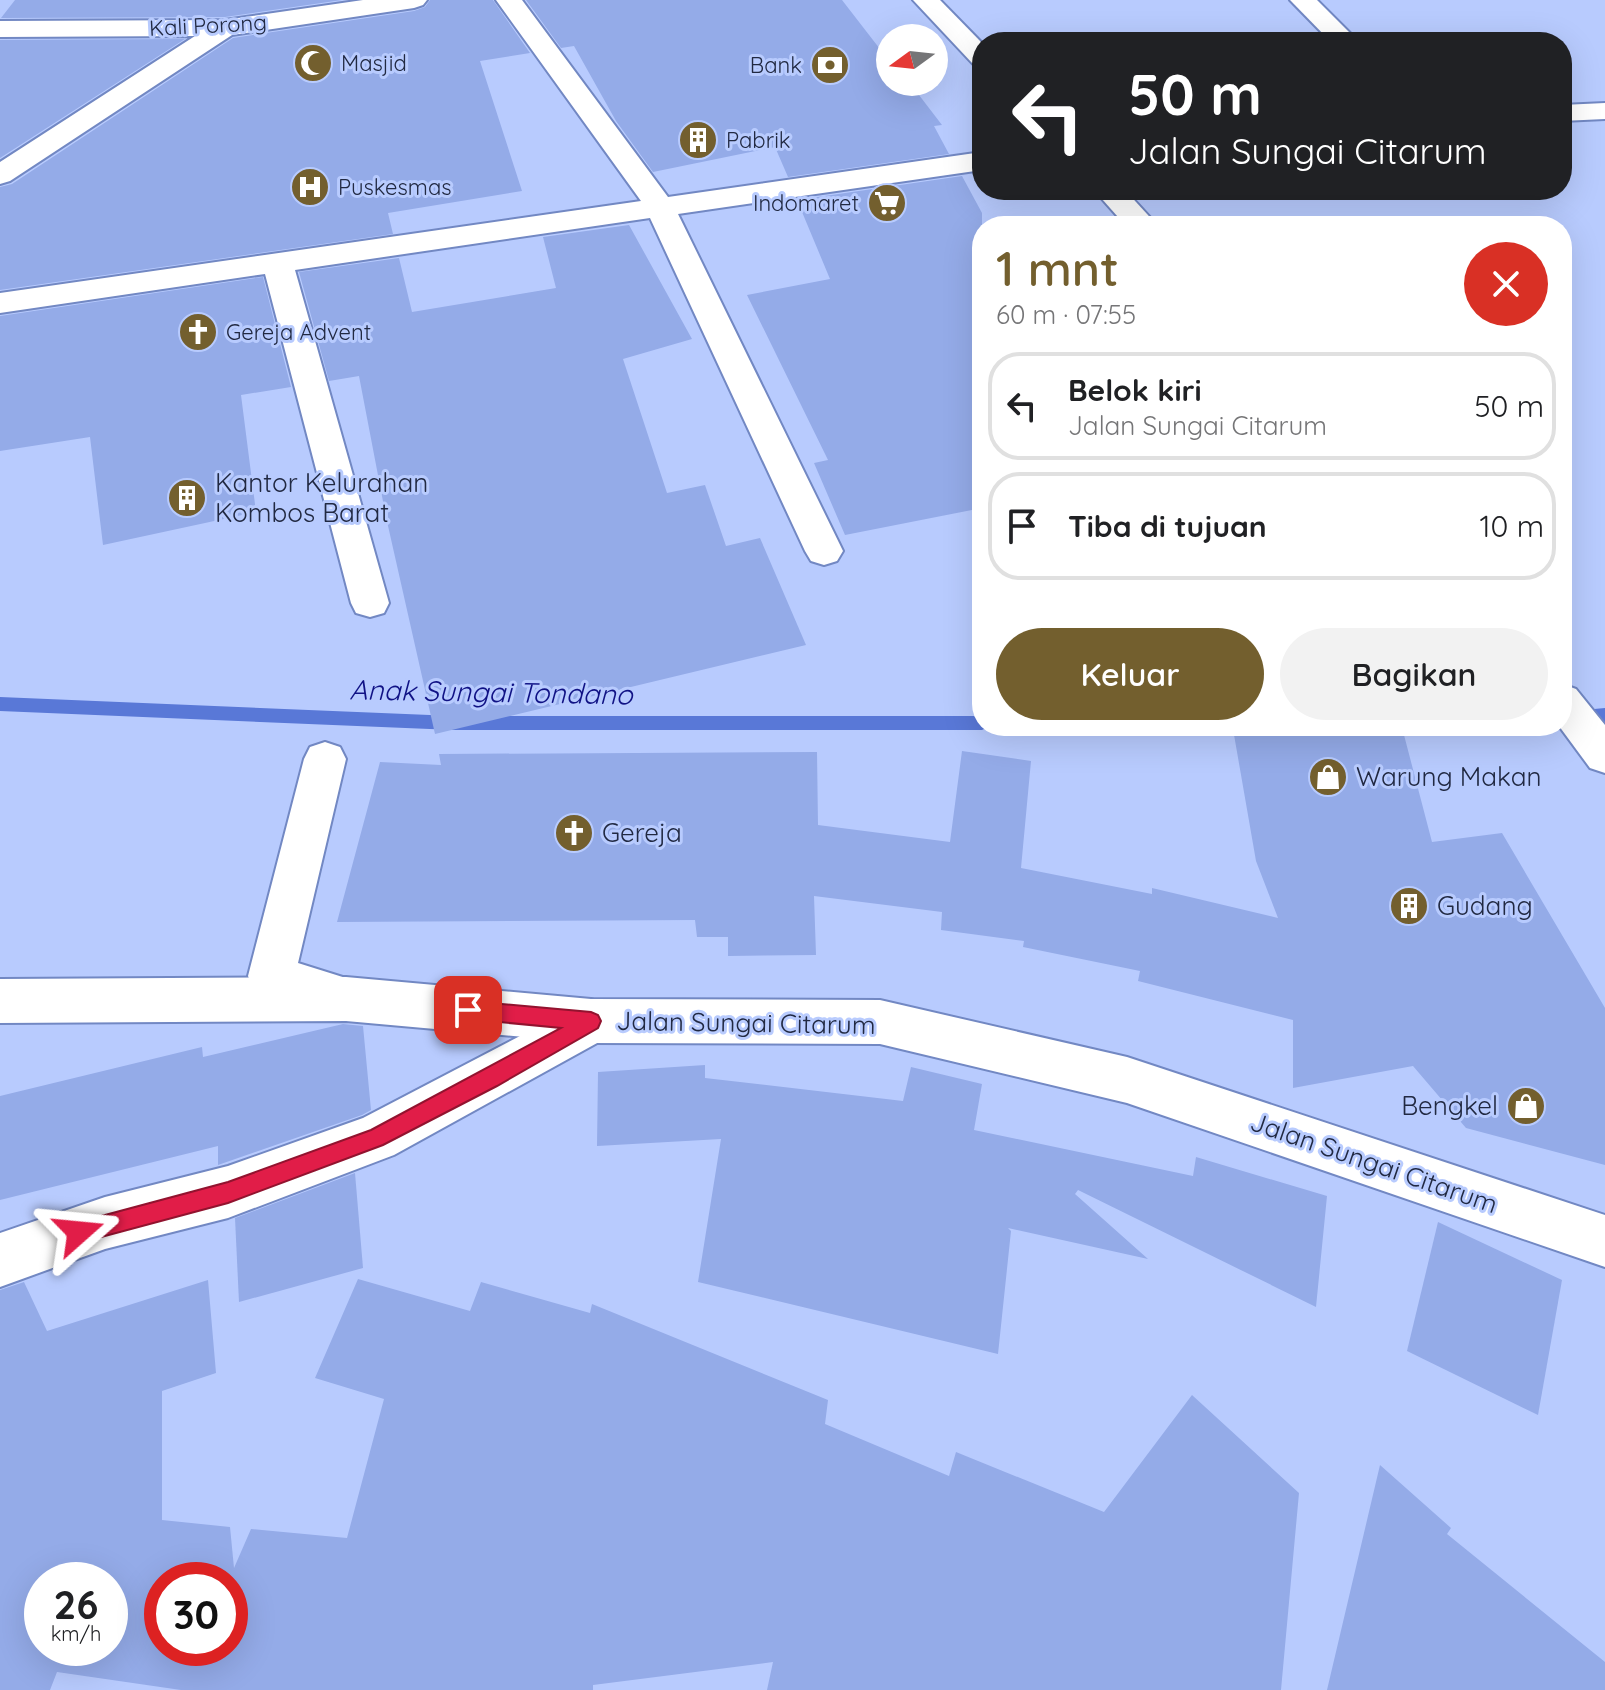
<!DOCTYPE html>
<html lang="id">
<head>
<meta charset="utf-8">
<style>
  :root { --surface:#fff; --page:#f2f2f2; --text:#202124; --muted:#757577; --line:#e0e0e0; --accent:#735f2e }
  body { margin:0; font-family:Quicksand,sans-serif; background:var(--page); color:var(--text); height:100vh; display:flex; flex-direction:column; font-size:30px; white-space:nowrap }
  * { box-sizing:border-box; margin:0 }
  p { font-size:26px; color:var(--muted) }
  .icon { flex:none; width:44px; height:44px; fill:none; stroke:currentColor; stroke-width:2; stroke-linecap:round; stroke-linejoin:round }
  .map { position:relative; flex:1; overflow:hidden }
  .panel { position:absolute; left:972px; top:216px; width:600px; height:520px; display:flex; flex-direction:column; background:var(--surface); border-radius:32px; box-shadow:0 8px 32px #0002 }
  .panel>* { flex:none }
  .hud { position:absolute; left:972px; top:32px; width:600px; height:168px; border-radius:32px; box-shadow:0 8px 32px #0002; background:#202124; color:#fff; overflow:hidden }
  .needle { width:52px; rotate:255deg }
  .buttons { position:absolute; left:876px; top:24px; display:grid; gap:16px }
  .buttons a { display:grid; place-items:center; width:72px; height:72px; border-radius:50%; background:var(--surface); box-shadow:0 8px 32px #0002; font-size:40px }
  .speed { position:absolute; left:24px; top:1562px; display:flex; gap:16px; font-size:40px; font-weight:700; text-align:center }
  .speed>* { display:grid; place-content:center; width:104px; height:104px; border-radius:50%; background:var(--surface); box-shadow:0 8px 32px #0002; line-height:1 }
  .speed small { font-size:20px; font-weight:400 }
  .speed .limit { border:12px solid #d22; background:#fff; color:#111 }
  .pin { position:absolute; display:grid; place-items:center; width:68px; height:68px; color:#fff; margin:-34px; border-radius:16px; box-shadow:0 4px 12px #0006 }
  .me { position:absolute; width:88px; margin:-44px; rotate:72deg; stroke-linejoin:round; filter:drop-shadow(0 0 6px #0008) }
  .turn { display:flex; align-items:center; gap:28px; height:168px; padding:0 24px; font-size:36px }
  .turn .icon { width:104px; height:104px; stroke-width:2.5 }
  .turn b { display:block; font-size:56px; line-height:68px }
  .round { display:grid; place-items:center; flex:none; width:84px; height:84px; border-radius:42px; background:var(--page) }
  .head { display:flex; align-items:center; justify-content:space-between; height:136px; padding:0 24px }
  h1 { font-size:48px; font-weight:600; line-height:60px; color:var(--accent) }
  .primary-button { display:flex; gap:16px; margin-top:auto; padding:16px 24px }
  .primary-button a { flex:1; height:92px; border-radius:48px; background:var(--accent); color:#fff; font-size:32px; font-weight:600; line-height:92px; text-align:center }
  .primary-button a+a { background:var(--page); color:var(--text) }
  ul { padding:0; list-style:none }
  li { display:flex; align-items:center; gap:24px; height:108px; margin:0 16px 12px; padding:0 8px; border:4px solid var(--line); border-radius:32px }
  li div { flex:1 }
  li b { display:block; font-size:30px }
  li em { font-style:normal }
  .map>svg:first-child { display:block }
</style>
</head>
<body>
<div class="map">
<svg width="1605" height="1690" viewBox="0 0 1605 1690">
  <rect width="100%" height="100%" fill="#b8cbfe"/>
  <g fill="none" stroke-linecap="round" stroke-linejoin="round">
    <g fill="#5978d7" fill-rule="evenodd">
      <path d="M0,697L454,716H982V726H990L982,730H454L0,711Z"/>
      <path d="M1605,708V722L1562,726H1561L1562,712Z"/>
    </g>
  </g>
  <g fill="#94abe8" fill-rule="evenodd">
    <path d="M15,0H342L225,17L1,18Z"/>
    <path d="M430,0H493L530,53L480,61L522,191L388,213L393,234L0,290V187L12,184L233,38L414,11L425,7Z"/>
    <path d="M526,0H842L890,62V82H909L942,125L934,126L949,154L788,177L775,147L653,172L616,121L574,46L561,48Z"/>
    <path d="M185,39L0,158V40Z"/>
    <path d="M962,176L982,213V508L845,535L814,463L828,460L747,295L830,279L797,200Z"/>
    <path d="M629,225L692,339L623,359L667,493L705,485L726,546L760,538L806,645L435,734L386,517L359,376L329,381L299,272L399,258L412,312L556,288L543,237Z"/>
    <path d="M263,277L291,387L241,395L256,512L103,545L90,437L0,451V316Z"/>
    <path d="M1233,729L1404,735L1432,842L1502,833L1605,1008V1165L1466,1128L1413,1066L1293,1088V1020L1138,981L1140,971L1023,947L1024,941L941,930L942,912L814,896L816,955L728,956V937H697L695,920L337,922L380,762L441,765L439,754L817,752L818,825L950,842L962,751L1031,761L1021,868L1152,894V888L1278,918L1256,861Z"/>
    <path d="M343,1024L363,1026L371,1110L362,1115L218,1165V1146L0,1200V1096L202,1047L203,1057Z"/>
    <path d="M705,1065V1078L903,1101L911,1067L982,1084L974,1130L1193,1176L1196,1157L1327,1196L1316,1307L1078,1190L1075,1194L1148,1259L1008,1228L1011,1231L998,1354L698,1282L721,1139L597,1146L598,1072Z"/>
    <path d="M355,1173L363,1268L239,1302L235,1218Z"/>
    <path d="M1438,1222L1562,1280L1538,1415L1407,1351Z"/>
    <path d="M358,1279L470,1311L481,1282L590,1313L592,1304L828,1400L825,1424L949,1476L956,1452L1104,1512L1192,1395L1299,1493L1281,1690H767L773,1662L593,1685V1690H181L57,1672L50,1690H0V1290L24,1282L47,1331L208,1280L216,1373L162,1391V1520L230,1527L234,1568L251,1529L347,1538L384,1399L315,1378ZM42,1580H110V1648H42ZM162,1580H230V1648H162Z"/>
    <path d="M1380,1465L1451,1528L1447,1534L1605,1662V1690H1327Z"/>
  </g>
  <g fill="none" stroke-linecap="round" stroke-linejoin="round">
    <defs>
      <g id="street">
        <path d="M363,0H427L423,5L414,8L232,35L10,181L0,184V162L195,36L0,37V21L225,20Z"/>
        <path d="M496,0H522L668,197L982,152V170L678,214L843,551L837,561L824,565L811,561L805,551L650,218L295,270L389,603L384,613L370,617L356,613L351,603L265,274L0,313V293L641,201Z"/>
        <path d="M1290,0H1317L1359,42H1331Z"/>
        <path d="M325,742L340,747L346,759L298,963L349,979L356,994L349,1009L332,1016L254,991L248,976L304,759L310,747Z"/>
        <path d="M591,999L608,1005L615,1021L608,1037L394,1155L228,1218L105,1249L0,1287V1233L105,1197L228,1166L363,1118Z"/>
      </g>
      <g id="secondary">
        <path d="M913,0H940L982,43V66L973,64Z"/>
        <path d="M1605,103V119L1562,121V105Z"/>
        <path d="M1094,190H1125L1158,226H1126Z"/>
        <path d="M1562,684L1576,689L1605,725V773L1590,768L1559,726H1562Z"/>
        <path d="M346,977L591,999L880,1000L1127,1057L1605,1215V1267L1127,1103L880,1044L591,1043L346,1021L0,1023V979Z"/>
      </g>
    </defs>
    <use href="#street" stroke="#7288c3" stroke-width="4"/>
    <use href="#secondary" stroke="#7288c3" stroke-width="4"/>
    <use href="#street" fill="#fff" fill-rule="evenodd"/>
    <use href="#secondary" fill="#fff" fill-rule="evenodd"/>
  </g>
  <path fill="#e11d48" stroke="#92132f" stroke-width="2" d="M468,1001L591,1012L598,1015L601,1021L598,1028L497,1086L383,1145L228,1203L79,1243L71,1240L68,1232L71,1225L79,1222L228,1182L371,1130L561,1028L468,1019L461,1016L459,1010L461,1004Z"/>
  <defs>
    <symbol id="mosque-disc" viewBox="-11 -11 22 22"><circle r="9.5" fill="#735f2e" stroke="#b8cbfe"/><path d="M3.5-4.9A6 6 0 1 0 3.5 4.9A5 5 0 1 1 3.5-4.9Z" fill="#fff"/></symbol>
    <symbol id="bank-disc" viewBox="-11 -11 22 22"><circle r="9.5" fill="#735f2e" stroke="#b8cbfe"/><path d="M-6-4H6V4H-6ZM0-2.3a2.3 2.3 0 1 0 0 4.6a2.3 2.3 0 1 0 0-4.6Z" fill="#fff"/></symbol>
    <symbol id="building-disc" viewBox="-11 -11 22 22"><circle r="9.5" fill="#735f2e" stroke="#b8cbfe"/><path d="M-4-6H4V6H1V3H-1V6H-4ZM-2.5-4.3h1.7v1.8h-1.7ZM.8-4.3h1.7v1.8H.8ZM-2.5-1h1.7V.8h-1.7ZM.8-1h1.7V.8H.8Z" fill="#fff"/></symbol>
    <symbol id="hospital-disc" viewBox="-11 -11 22 22"><circle r="9.5" fill="#735f2e" stroke="#b8cbfe"/><path d="M-5-5h3v3.5h4V-5h3V5h-3V1.5h-4V5h-3Z" fill="#fff"/></symbol>
    <symbol id="supermarket-disc" viewBox="-11 -11 22 22"><circle r="9.5" fill="#735f2e" stroke="#b8cbfe"/><path d="M-6-5.5h2.5l.6 2H6L4.5 2H-2.5L-4.4-4H-6ZM-1.5 3.2a1.3 1.3 0 1 0 .1 0ZM3 3.2a1.3 1.3 0 1 0 .1 0Z" fill="#fff"/></symbol>
    <symbol id="church-disc" viewBox="-11 -11 22 22"><circle r="9.5" fill="#735f2e" stroke="#b8cbfe"/><path d="M-1.2-6h2.4v3.5h3.3v2.4h-3.3V6h-2.4V-.1h-3.3v-2.4h3.3Z" fill="#fff"/></symbol>
    <symbol id="shop-disc" viewBox="-11 -11 22 22"><circle r="9.5" fill="#735f2e" stroke="#b8cbfe"/><path d="M-5-2.5h2.3a2.7 3.5 0 0 1 5.4 0H5L5.5 6h-11ZM-1.5-2.5h3a1.5 2.3 0 0 0-3 0Z" fill="#fff"/></symbol>
  </defs>
  <g fill-rule="evenodd">
    <use href="#mosque-disc" x="291" y="41" width="44" height="44"/>
    <use href="#bank-disc" x="808" y="43" width="44" height="44"/>
    <use href="#building-disc" x="676" y="118" width="44" height="44"/>
    <use href="#hospital-disc" x="288" y="165" width="44" height="44"/>
    <use href="#supermarket-disc" x="865" y="181" width="44" height="44"/>
    <use href="#church-disc" x="176" y="310" width="44" height="44"/>
    <use href="#building-disc" x="165" y="476" width="44" height="44"/>
    <use href="#shop-disc" x="1306" y="755" width="44" height="44"/>
    <use href="#church-disc" x="552" y="811" width="44" height="44"/>
    <use href="#building-disc" x="1387" y="884" width="44" height="44"/>
    <use href="#shop-disc" x="1504" y="1084" width="44" height="44"/>
  </g>
  <g text-anchor="middle" stroke-width="6" stroke-linejoin="round" paint-order="stroke">
    <g font-size="22" fill="#212942" stroke="#b8cbfe">
      <text transform="translate(208 25) rotate(-3)" y="8">Kali Porong</text>
    </g>
    <g font-size="22" fill="#212942" stroke="#b8cbfe" text-anchor="start">
      <text x="341" y="71">Masjid</text>
      <text x="802" y="73" text-anchor="end">Bank</text>
      <text x="726" y="148">Pabrik</text>
      <text x="338" y="195">Puskesmas</text>
      <text x="859" y="211" text-anchor="end">Indomaret</text>
      <text x="226" y="340">Gereja Advent</text>
    </g>
    <g font-size="26" fill="#212942" stroke="#b8cbfe" text-anchor="start">
      <text x="215" y="492">Kantor Kelurahan<tspan x="215" dy="30">Kombos Barat</tspan></text>
      <text x="1356" y="786">Warung Makan</text>
      <text x="602" y="842">Gereja</text>
      <text x="1437" y="915">Gudang</text>
      <text x="1498" y="1115" text-anchor="end">Bengkel</text>
    </g>
    <g font-size="26" fill="#212942" stroke="#b8cbfe">
      <text transform="translate(746 1023) rotate(1)" y="9">Jalan Sungai Citarum</text>
      <text transform="translate(1374 1163) rotate(19)" y="9">Jalan Sungai Citarum</text>
    </g>
    <g font-size="28" font-style="italic" fill="#101285" stroke="#b8cbfe">
      <text transform="translate(491 692) rotate(1)" y="10">Anak Sungai Tondano</text>
    </g>
  </g>
</svg>
<div class="buttons">
<a><svg class="needle" viewBox="-14 -14 28 28"><path d="M0-13l5 13h-10z" fill="#e53935"/><path d="M0 13l5-13h-10z" fill="#757577"/></svg></a>
</div>
<div class="speed"><div>26<small>km/h</small></div><div class="limit">30</div></div>
<div class="pin" style="left:468px;top:1010px;background:#d93025"><svg class="icon" aria-label="arrive" viewBox="0 0 24 24"><path d="M6 21V4h12l-3 4 3 4H6"/></svg></div>
<svg class="me" style="left:79px;top:1232px" viewBox="-20 -20 40 40"><path d="M0-17L14 15 0 8-14 15z" fill="#e11d48" stroke="#fff" stroke-width="4"/></svg>
<div class="hud">
<div class="turn"><svg class="icon" aria-label="left" viewBox="0 0 24 24"><path d="M17 20v-9H6M10 6l-5 5 5 5"/></svg><div><b>50 m</b>Jalan Sungai Citarum</div></div>
</div>
<section class="panel">
<div class="head"><div><h1>1 mnt</h1><p>60 m · 07:55</p></div><a class="round" style="background:#d93025;color:#fff"><svg class="icon" aria-label="close" viewBox="0 0 24 24"><path d="M6 6l12 12M18 6L6 18"/></svg></a></div>
<ul>
<li><svg class="icon" aria-label="left" viewBox="0 0 24 24"><path d="M17 20v-9H6M10 6l-5 5 5 5"/></svg><div><b>Belok kiri</b><p>Jalan Sungai Citarum</p></div><em>50 m</em></li>
<li><svg class="icon" aria-label="arrive" viewBox="0 0 24 24"><path d="M6 21V4h12l-3 4 3 4H6"/></svg><div><b>Tiba di tujuan</b></div><em>10 m</em></li>
</ul>
<div class="primary-button"><a>Keluar</a><a>Bagikan</a></div>
</section>
</div>
</body>
</html>
